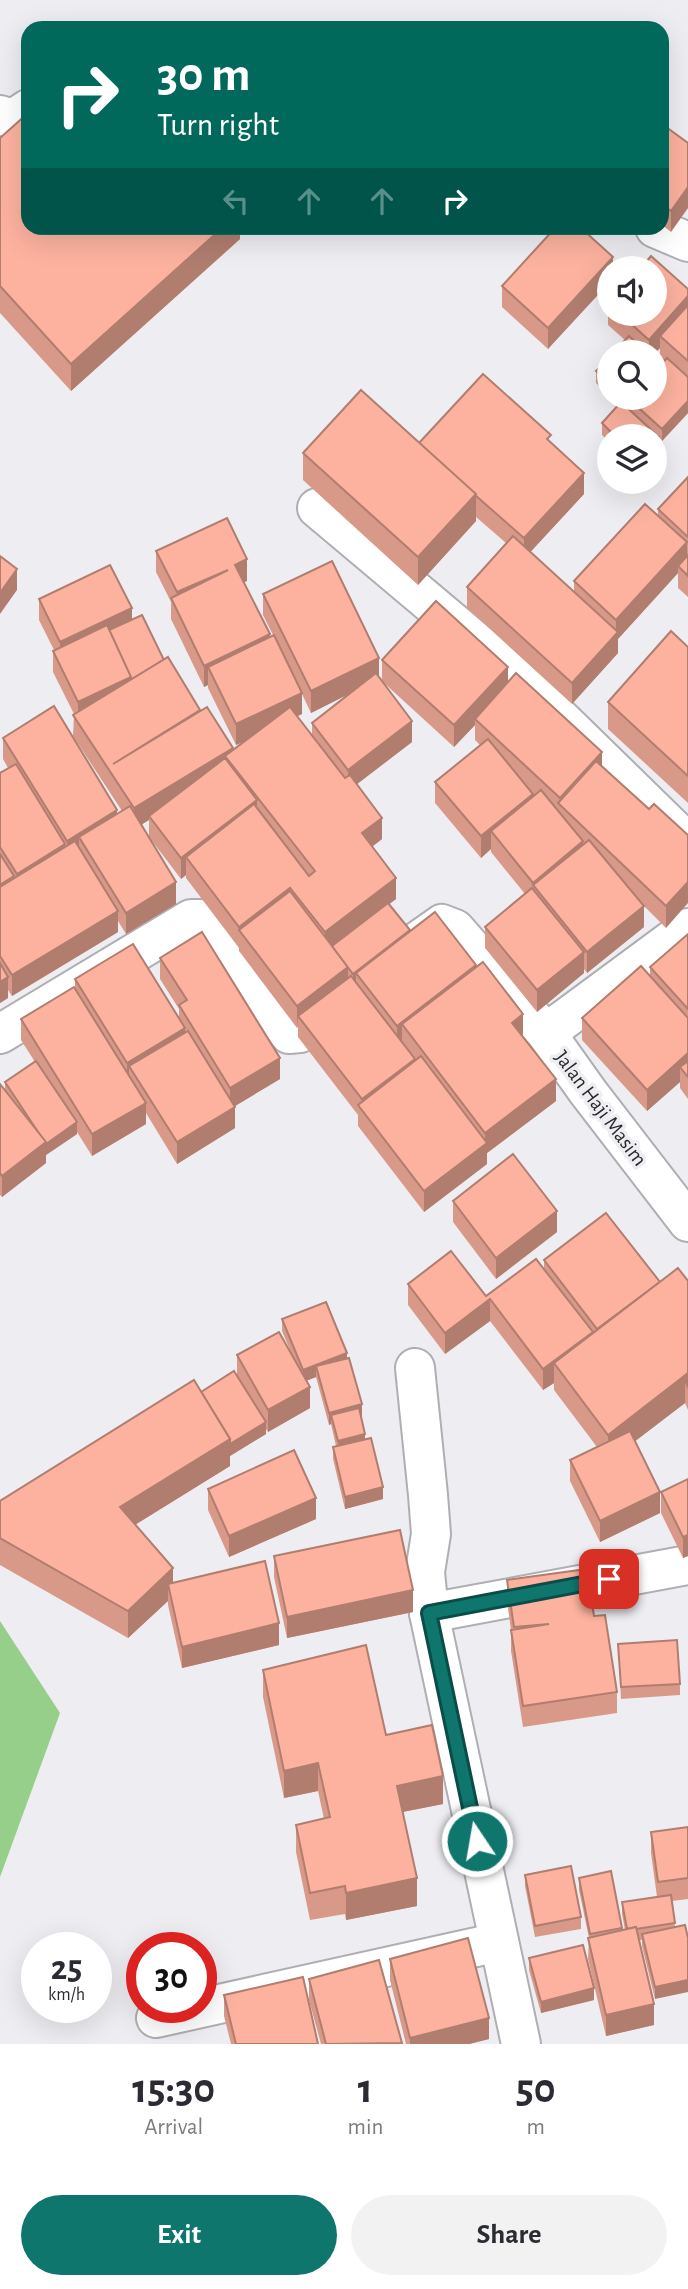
<!DOCTYPE html>
<html lang="en">
<head>
<meta charset="utf-8">
<style>
  :root { --surface:#fff; --page:#f2f2f3; --text:#2b2b33; --muted:#7c7c81; --accent:#0f766e }
  body { margin:0; font-family:"Alegreya Sans",sans-serif; background:var(--page); color:var(--text); height:100vh; display:flex; flex-direction:column; font-size:26px; white-space:nowrap }
  * { box-sizing:border-box; margin:0 }
  p { font-size:23px; color:var(--muted) }
  .icon { flex:none; width:38px; height:38px; fill:none; stroke:currentColor; stroke-width:2; stroke-linecap:round; stroke-linejoin:round }
  .map { position:relative; height:2044px; overflow:hidden }
  .sheet { display:flex; flex-direction:column; background:var(--surface); flex:1 }
  .sheet>* { flex:none }
  .top-card { position:absolute; left:21px; top:21px; width:648px; height:214px; border-radius:21px; box-shadow:0 7px 28px #0002; background:#00695c; color:#fff; overflow:hidden }
  .controls { position:absolute; left:597px; top:256px; display:grid; gap:14px }
  .controls a { display:grid; place-items:center; width:70px; height:70px; border-radius:50%; background:var(--surface); box-shadow:0 7px 28px #0002; font-size:35px }
  .speed { position:absolute; left:21px; top:1932px; display:flex; gap:14px; font-size:35px; font-weight:700; text-align:center }
  .speed>* { display:grid; place-content:center; width:91px; height:91px; border-radius:50%; background:var(--surface); box-shadow:0 7px 28px #0002; line-height:1 }
  .speed small { font-size:18px; font-weight:400 }
  .speed .limit { border:10px solid #d22; background:#fff; color:#111 }
  .pin { position:absolute; display:grid; place-items:center; width:60px; height:60px; color:#fff; margin:-30px; border-radius:14px; box-shadow:0 4px 10px #0006 }
  .me { position:absolute; width:77px; margin:-38px; rotate:348deg; stroke-linejoin:round; filter:drop-shadow(0 0 5px #0008) }
  .turn { display:flex; align-items:center; gap:24px; height:147px; padding:0 21px; font-size:32px }
  .turn .icon { width:91px; height:91px; stroke-width:2.5 }
  .turn b { display:block; font-size:49px; line-height:60px }
  .lanes { display:flex; align-items:center; height:66px; padding:0 21px; background:#0003; justify-content:center; gap:35px; direction:ltr }
  .lanes .off { opacity:.35 }
  .eta { display:flex; justify-content:space-evenly; align-items:center; height:119px; text-align:center }
  .eta b { font-size:42px; font-weight:700; line-height:49px }
  .action { display:flex; gap:14px; margin-top:auto; padding:14px 21px }
  .action a { flex:1; height:80px; border-radius:42px; background:var(--accent); color:#fff; font-size:28px; font-weight:700; line-height:80px; text-align:center }
  .action a+a { background:var(--page); color:var(--text) }
  .map>svg:first-child { display:block }
</style>
</head>
<body>
<div class="map">
<svg width="688" height="2044" viewBox="0 0 688 2044">
  <rect width="100%" height="100%" fill="#eeeef2"/>
  <path fill="#95cf89" d="M0,1621L60,1713L0,1877Z"/>
  <g fill="none" stroke-linecap="round" stroke-linejoin="round">
    <defs>
      <g id="minor">
        <path d="M0,115L13,119L28,109"/>
        <path d="M655,228L688,242"/>
        <path d="M317,508L518,677L688,843"/>
        <path d="M402,952L442,924L455,929L546,1033L588,1092L688,1222"/>
        <path d="M546,1033L688,928"/>
        <path d="M0,1034L191,919H200L207,924L289,1034L300,1033L338,1002"/>
        <path d="M415,1368L428,1495L431,1534L425,1572L429,1613L521,2044"/>
        <path d="M429,1613L688,1565"/>
        <path d="M156,2018L499,1942"/>
      </g>
    </defs>
    <use href="#minor" stroke="#afafb3" stroke-width="42"/>
    <use href="#minor" stroke="#fff" stroke-width="38"/>
  </g>
  <g fill="#d99989" fill-rule="evenodd">
    <path d="M662,124L688,143L671,232L662,225Z"/>
    <path d="M0,138L240,228V239L71,391L0,313Z"/>
    <path d="M613,268L548,349L502,307V286Z"/>
    <path d="M688,289V413L662,441L659,438V449L654,436H609V442L602,435V423L619,404L612,397H654L660,366L664,361L660,357V348L654,354V352H614L625,340L608,325V303L609,302V313H654Z"/>
    <path d="M609,358V395L596,383V371Z"/>
    <path d="M419,443H551L584,494L530,552L574,592V581L658,516V509L688,477V597L678,588V573L618,639V653L572,704L467,608V587L506,543L476,517V521L418,585L303,480V453Z"/>
    <path d="M156,551L247,581L244,582L270,637L273,635L263,615V594L379,678L382,681V660L508,682L649,809L688,835L666,928L644,906V927L587,973L584,969V973L537,1012L485,948V927L525,894L491,852V849L481,858L435,803V782L480,745L475,740V725L454,747L383,682L412,742L357,784L382,839L372,847L396,899L389,904L410,931L476,968L523,1036L556,1101L487,1153V1164L424,1212L358,1126V1115L298,1037V1027L297,1028L239,951V948L186,878V875L181,879L149,837V820L141,825L176,904L126,934L118,921V932L12,996L8,990V998L0,1003V773L8,768L3,759V738L117,814L122,811L73,736L74,714L53,672V651L54,650L39,620V599L132,619L164,660L200,712L233,750L244,742L236,745L208,688V685L204,687L171,619V602L156,572ZM302,694L311,713L348,694L312,723V735L297,716L302,714Z"/>
    <path d="M688,647V803L608,729V702Z"/>
    <path d="M688,934V1099L680,1088V1082L647,1111L582,1040V1018L650,975V967Z"/>
    <path d="M160,958L280,1079L235,1106V1128L177,1164L146,1113V1124L92,1156L77,1132V1134L46,1155V1163L2,1197L0,1195V1084L5,1090V1082L35,1062L21,1040V1019L75,989V979L179,1019V1009L160,979Z"/>
    <path d="M453,1201L557,1232L496,1279L453,1222Z"/>
    <path d="M544,1260L660,1282L688,1281V1410L685,1403L635,1441L660,1513L600,1542L570,1481V1460L597,1447L554,1390V1383L543,1390L490,1321L445,1354L408,1305V1284L486,1296L544,1269Z"/>
    <path d="M282,1319L347,1358L362,1416H361L365,1439L383,1499L345,1509L333,1459V1447L336,1446L331,1424L329,1425L316,1377L306,1381L310,1408L268,1432L266,1429V1434L230,1456V1466L135,1525L173,1582L279,1645L182,1668L168,1605V1601L128,1638L0,1565V1501L201,1392L237,1375V1355H292L282,1331Z"/>
    <path d="M688,1479V1556L683,1558L661,1513V1492Z"/>
    <path d="M208,1489L316,1519L229,1557L208,1510Z"/>
    <path d="M274,1556L413,1612L287,1638L274,1577Z"/>
    <path d="M507,1580L594,1616L617,1692V1713L523,1727L511,1651V1630L507,1601Z"/>
    <path d="M618,1644L680,1684V1695L621,1699Z"/>
    <path d="M263,1670L386,1735L443,1804L403,1812L417,1906L346,1920L345,1914L310,1920L296,1852V1825L324,1819L318,1791L284,1798L263,1697Z"/>
    <path d="M688,1827V1899L672,1901L675,1927L655,1999L642,1946V1940H639L654,2025L606,2036L588,1959L589,1938L579,1890V1878L611,1871L622,1930H625L622,1914V1902L657,1897L651,1853V1832Z"/>
    <path d="M525,1875L581,1917V1929L535,1937L525,1886Z"/>
    <path d="M529,1958L594,2000L541,2013L529,1970Z"/>
    <path d="M390,1959L489,2039L469,2044H406L390,1980Z"/>
    <path d="M309,1979L402,2044H321L309,2000Z"/>
    <path d="M224,1995L318,2044H231L224,2016Z"/>
  </g>
  <g fill="#b07d6f">
    <path d="M688,187V208L671,232V211Z"/>
    <path d="M222,228H240V239L71,391V364Z"/>
    <path d="M613,257V268H609V283L548,349V328Z"/>
    <path d="M688,296V318L660,336V348L654,354V352H649V340Z"/>
    <path d="M630,397H640L630,400V409L627,412V400Z"/>
    <path d="M688,401V413L662,441V429Z"/>
    <path d="M659,437V449L654,454V442Z"/>
    <path d="M584,473V494L524,559V538Z"/>
    <path d="M476,494V521L418,585V557Z"/>
    <path d="M687,542V563L678,566V573L618,639V653L572,704V683L616,634V620Z"/>
    <path d="M247,559V581L235,586V565Z"/>
    <path d="M17,569V590L0,614V593Z"/>
    <path d="M228,570L177,609V592Z"/>
    <path d="M132,608V629L60,663V642Z"/>
    <path d="M270,634V656L208,667V685L204,687V666Z"/>
    <path d="M379,658V679L311,713V691Z"/>
    <path d="M508,667V688L475,719V725L454,747V725Z"/>
    <path d="M131,677V698L78,723V702Z"/>
    <path d="M302,693V714L236,745V724Z"/>
    <path d="M200,710V731L113,764Z"/>
    <path d="M412,721V742L348,791V770Z"/>
    <path d="M233,748V766L225,756V774L149,816V820L134,829V808Z"/>
    <path d="M602,752V773L560,805V798Z"/>
    <path d="M533,794V815L491,831V849L481,858V836Z"/>
    <path d="M257,800V821L186,857V875L181,879V858Z"/>
    <path d="M117,810V832L79,837V855L67,862V841Z"/>
    <path d="M382,818V839L362,854V833Z"/>
    <path d="M583,841V863L533,885V904V883Z"/>
    <path d="M65,844V866L17,895V874Z"/>
    <path d="M396,878V899L325,953V932Z"/>
    <path d="M176,882V904L126,934V913Z"/>
    <path d="M688,882V903L666,928V906Z"/>
    <path d="M290,888V909L239,931V927Z"/>
    <path d="M644,906V927L587,973V952Z"/>
    <path d="M118,911V932L12,996V975Z"/>
    <path d="M410,930V942L356,973V983L353,985V974Z"/>
    <path d="M584,952V973L537,1012V990Z"/>
    <path d="M476,965V986L402,1024V1043L397,1047V1026Z"/>
    <path d="M348,967V988L298,1016L297,1028V1006Z"/>
    <path d="M8,977V998L0,1003V982Z"/>
    <path d="M523,1014V1036L512,1044V1023Z"/>
    <path d="M185,1028V1049L129,1066V1083L127,1084V1063Z"/>
    <path d="M688,1053V1075L680,1067V1082L647,1111V1090Z"/>
    <path d="M280,1058V1079L230,1109V1088Z"/>
    <path d="M415,1059V1080L362,1110V1099Z"/>
    <path d="M556,1079V1101L487,1153V1164L424,1212V1191L485,1144V1133Z"/>
    <path d="M146,1103V1124L92,1156V1134Z"/>
    <path d="M235,1107V1128L177,1164V1142Z"/>
    <path d="M77,1122V1134L46,1155V1144Z"/>
    <path d="M46,1142V1163L2,1197V1176Z"/>
    <path d="M557,1211V1232L496,1279V1258Z"/>
    <path d="M490,1299V1321L445,1354V1333Z"/>
    <path d="M593,1332L554,1363V1383L543,1390V1369Z"/>
    <path d="M347,1353V1365L316,1366V1377L303,1382V1370Z"/>
    <path d="M688,1373V1389L685,1383V1403L608,1462V1435Z"/>
    <path d="M310,1387V1408L268,1432V1410Z"/>
    <path d="M362,1404V1416L333,1424L331,1415V1424L329,1425V1413Z"/>
    <path d="M266,1422V1434L230,1456V1466L120,1534V1507L230,1439Z"/>
    <path d="M365,1434V1446L338,1453V1441Z"/>
    <path d="M383,1487V1499L345,1509V1497Z"/>
    <path d="M660,1492V1513L600,1542V1521Z"/>
    <path d="M316,1498V1519L229,1557V1536Z"/>
    <path d="M688,1535V1556L683,1558V1537Z"/>
    <path d="M173,1568V1595L168,1584V1601L128,1638V1611Z"/>
    <path d="M413,1590V1612L287,1638V1617Z"/>
    <path d="M279,1623V1645L182,1668V1647Z"/>
    <path d="M318,1763V1791L284,1798V1771Z"/>
    <path d="M443,1776V1804L397,1813V1786Z"/>
    <path d="M417,1878V1906L346,1920V1893Z"/>
    <path d="M688,1980V1992L655,1999V1987Z"/>
    <path d="M594,1988V2000L541,2013V2002Z"/>
    <path d="M654,2004V2025L606,2036V2015Z"/>
    <path d="M489,2018V2039L469,2044H410V2038Z"/>
  </g>
  <g fill="#fcb29f" stroke="#b07d6f" stroke-width="2">
    <path d="M28,113V228H222L71,364L0,286V138Z"/>
    <path d="M662,124L688,143V187L671,211L662,204Z"/>
    <path d="M555,228H581L613,257L548,328L502,286Z"/>
    <path d="M651,256L688,289V296L649,340L619,313H654V268H641Z"/>
    <path d="M688,305V361L660,336Z"/>
    <path d="M629,336L646,352H614Z"/>
    <path d="M609,358V383L596,371Z"/>
    <path d="M667,358L688,377V401L662,429L630,400L632,397H654V372Z"/>
    <path d="M654,359L660,364L654,370Z"/>
    <path d="M483,374L551,435L547,439L584,473L524,538L475,495L419,443Z"/>
    <path d="M361,390L476,494L418,557L303,453Z"/>
    <path d="M621,402L659,437L654,442V436H615L602,423Z"/>
    <path d="M688,477V537L658,509Z"/>
    <path d="M645,504L687,542L616,620L574,581Z"/>
    <path d="M227,518L247,559L235,565L270,634L204,666L171,598L228,570L177,592L156,551Z"/>
    <path d="M513,536L618,632L572,683L467,587Z"/>
    <path d="M688,555V576L678,566Z"/>
    <path d="M0,556L17,569L0,593Z"/>
    <path d="M332,561L379,658L311,691L263,594Z"/>
    <path d="M110,565L132,608L60,642L39,599Z"/>
    <path d="M436,601L508,667L454,725L382,660Z"/>
    <path d="M142,615L164,660L131,680L109,630Z"/>
    <path d="M107,625L131,677L78,702L53,651Z"/>
    <path d="M671,631L688,647V776L608,702Z"/>
    <path d="M274,635L302,693L236,724L208,667Z"/>
    <path d="M168,657L200,710L113,764L207,707L233,748L134,808L73,715Z"/>
    <path d="M376,673L412,721L348,770L312,723Z"/>
    <path d="M516,673L602,752L560,798L475,719Z"/>
    <path d="M54,706L117,810L67,841L3,738Z"/>
    <path d="M290,707L345,778L350,775L382,818L362,833L396,878L325,932L290,888L239,927L186,857L254,804L309,876L315,871L225,756Z"/>
    <path d="M488,739L533,794L481,836L435,782Z"/>
    <path d="M225,758L257,800L181,858L149,816Z"/>
    <path d="M596,761L649,809L654,804L688,835V882L666,906L558,803Z"/>
    <path d="M16,764L65,844L17,874L0,847V773Z"/>
    <path d="M541,790L583,841L533,883L491,831Z"/>
    <path d="M130,806L176,882L126,913L79,837Z"/>
    <path d="M589,840L644,906L587,952L533,885Z"/>
    <path d="M75,841L118,911L12,975L0,956V887Z"/>
    <path d="M0,854L14,876L0,885Z"/>
    <path d="M532,888L584,952L537,990L485,927Z"/>
    <path d="M290,891L348,967L297,1006L239,930Z"/>
    <path d="M388,903L410,930L353,974L332,946Z"/>
    <path d="M435,912L476,965L397,1026L356,973Z"/>
    <path d="M202,932L280,1058L230,1088L179,1005L187,1000L160,958Z"/>
    <path d="M688,934V1009L650,967Z"/>
    <path d="M133,944L185,1028L127,1063L75,979Z"/>
    <path d="M483,962L523,1014L512,1023L556,1079L485,1133L402,1024Z"/>
    <path d="M0,963L8,977L0,982Z"/>
    <path d="M641,966L688,1018V1053L647,1090L582,1018Z"/>
    <path d="M351,976L415,1059L362,1099L298,1016Z"/>
    <path d="M74,987L146,1103L92,1134L21,1019Z"/>
    <path d="M188,1031L235,1107L177,1142L129,1066Z"/>
    <path d="M421,1056L487,1143L424,1191L358,1105Z"/>
    <path d="M36,1061L77,1122L46,1144L5,1082Z"/>
    <path d="M688,1061V1077L680,1067Z"/>
    <path d="M0,1084L46,1142L2,1176L0,1173Z"/>
    <path d="M513,1154L557,1211L496,1258L453,1201Z"/>
    <path d="M606,1213L660,1282L597,1329L544,1260Z"/>
    <path d="M451,1251L486,1296L536,1259L593,1332L543,1369L490,1299L445,1333L408,1284Z"/>
    <path d="M678,1268L688,1281V1373L608,1435L554,1363Z"/>
    <path d="M326,1302L347,1353L303,1370L282,1319Z"/>
    <path d="M279,1332L310,1387L268,1410L237,1355Z"/>
    <path d="M349,1358L362,1404L329,1413L316,1366Z"/>
    <path d="M234,1371L266,1422L230,1444V1439L201,1392Z"/>
    <path d="M194,1380L230,1439L120,1507L173,1568L128,1611L0,1538V1501Z"/>
    <path d="M359,1408L365,1434L338,1441L331,1415Z"/>
    <path d="M630,1431L660,1492L600,1521L570,1460Z"/>
    <path d="M371,1438L383,1487L345,1497L333,1447Z"/>
    <path d="M294,1450L316,1498L229,1536L208,1489Z"/>
    <path d="M688,1479V1535L683,1537L661,1492Z"/>
    <path d="M400,1530L413,1590L287,1617L274,1556Z"/>
    <path d="M265,1561L279,1623L182,1647L168,1584Z"/>
    <path d="M587,1569L594,1616L605,1615L617,1692L523,1706L511,1630L549,1624L514,1627L507,1580Z"/>
    <path d="M677,1640L680,1684L621,1687L618,1644Z"/>
    <path d="M366,1645L386,1735L432,1725L443,1776L397,1786L417,1878L346,1893L345,1886L310,1893L296,1825L330,1817L318,1763L284,1771L263,1670Z"/>
    <path d="M688,1827V1878L658,1882L651,1832Z"/>
    <path d="M571,1866L581,1917L535,1926L525,1875Z"/>
    <path d="M611,1871L622,1928L590,1934L579,1878Z"/>
    <path d="M671,1895L675,1923L636,1929V1927L627,1929L622,1902Z"/>
    <path d="M685,1925L688,1938V1980L655,1987L642,1934Z"/>
    <path d="M636,1927L654,2004L606,2015L588,1938Z"/>
    <path d="M468,1938L489,2018L410,2038L390,1959Z"/>
    <path d="M583,1945L594,1988L541,2002L529,1958Z"/>
    <path d="M379,1960L402,2043L326,2044L309,1979Z"/>
    <path d="M303,1977L318,2044H236L224,1995Z"/>
  </g>
  <g fill="none" stroke-linecap="round" stroke-linejoin="round">
    <defs>
      <path id="route" d="M477,1841L429,1613L609,1579"/>
    </defs>
    <use href="#route" stroke="#0a4d48" stroke-width="18"/>
    <use href="#route" stroke="#0f766e" stroke-width="12"/>
  </g>
  <g text-anchor="middle" stroke-width="7" stroke-linejoin="round" paint-order="stroke">
    <g font-size="21" fill="#28292a" stroke="#eeeef2">
      <text transform="translate(601 1108) rotate(53)" y="7">Jalan Haji Masim</text>
    </g>
  </g>
</svg>
<div class="controls">
<a><svg class="icon" aria-label="sound" viewBox="0 0 24 24"><path d="M4 9h4l5-4v14l-5-4H4zM17 9q2 3 0 6"/></svg></a>
<a><svg class="icon" aria-label="search" viewBox="0 0 24 24"><circle cx="10" cy="10" r="6"/><path d="M15 15l6 6"/></svg></a>
<a><svg class="icon" aria-label="layers" viewBox="0 0 24 24"><path d="M12 4l9 5-9 5-9-5zM3 14l9 5 9-5"/></svg></a>
</div>
<div class="speed"><div>25<small>km/h</small></div><div class="limit">30</div></div>
<div class="pin" style="left:609px;top:1579px;background:#d93025"><svg class="icon" aria-label="arrive" viewBox="0 0 24 24"><path d="M6 21V4h12l-3 4 3 4H6"/></svg></div>
<svg class="me" style="left:477px;top:1841px" viewBox="-20 -20 40 40"><circle r="17" fill="#0f766e" stroke="#fff" stroke-width="3"/><path d="M0-11L8 9 0 5-8 9z" fill="#fff"/></svg>
<div class="top-card">
<div class="turn"><svg class="icon" aria-label="right" viewBox="0 0 24 24"><path d="M7 20v-9h11M14 6l5 5-5 5"/></svg><div><b>30 m</b>Turn right</div></div>
<div class="lanes"><svg class="icon off" aria-label="left" viewBox="0 0 24 24"><path d="M17 20v-9H6M10 6l-5 5 5 5"/></svg><svg class="icon off" aria-label="ahead" viewBox="0 0 24 24"><path d="M12 20V5M6 11l6-6 6 6"/></svg><svg class="icon off" aria-label="ahead" viewBox="0 0 24 24"><path d="M12 20V5M6 11l6-6 6 6"/></svg><svg class="icon" aria-label="right" viewBox="0 0 24 24"><path d="M7 20v-9h11M14 6l5 5-5 5"/></svg></div>
</div>
</div>
<section class="sheet">
<div class="eta">
<div><b>15:30</b><p>Arrival</p></div>
<div><b>1</b><p>min</p></div>
<div><b>50</b><p>m</p></div>
</div>
<div class="action"><a>Exit</a><a>Share</a></div>
</section>
</body>
</html>
